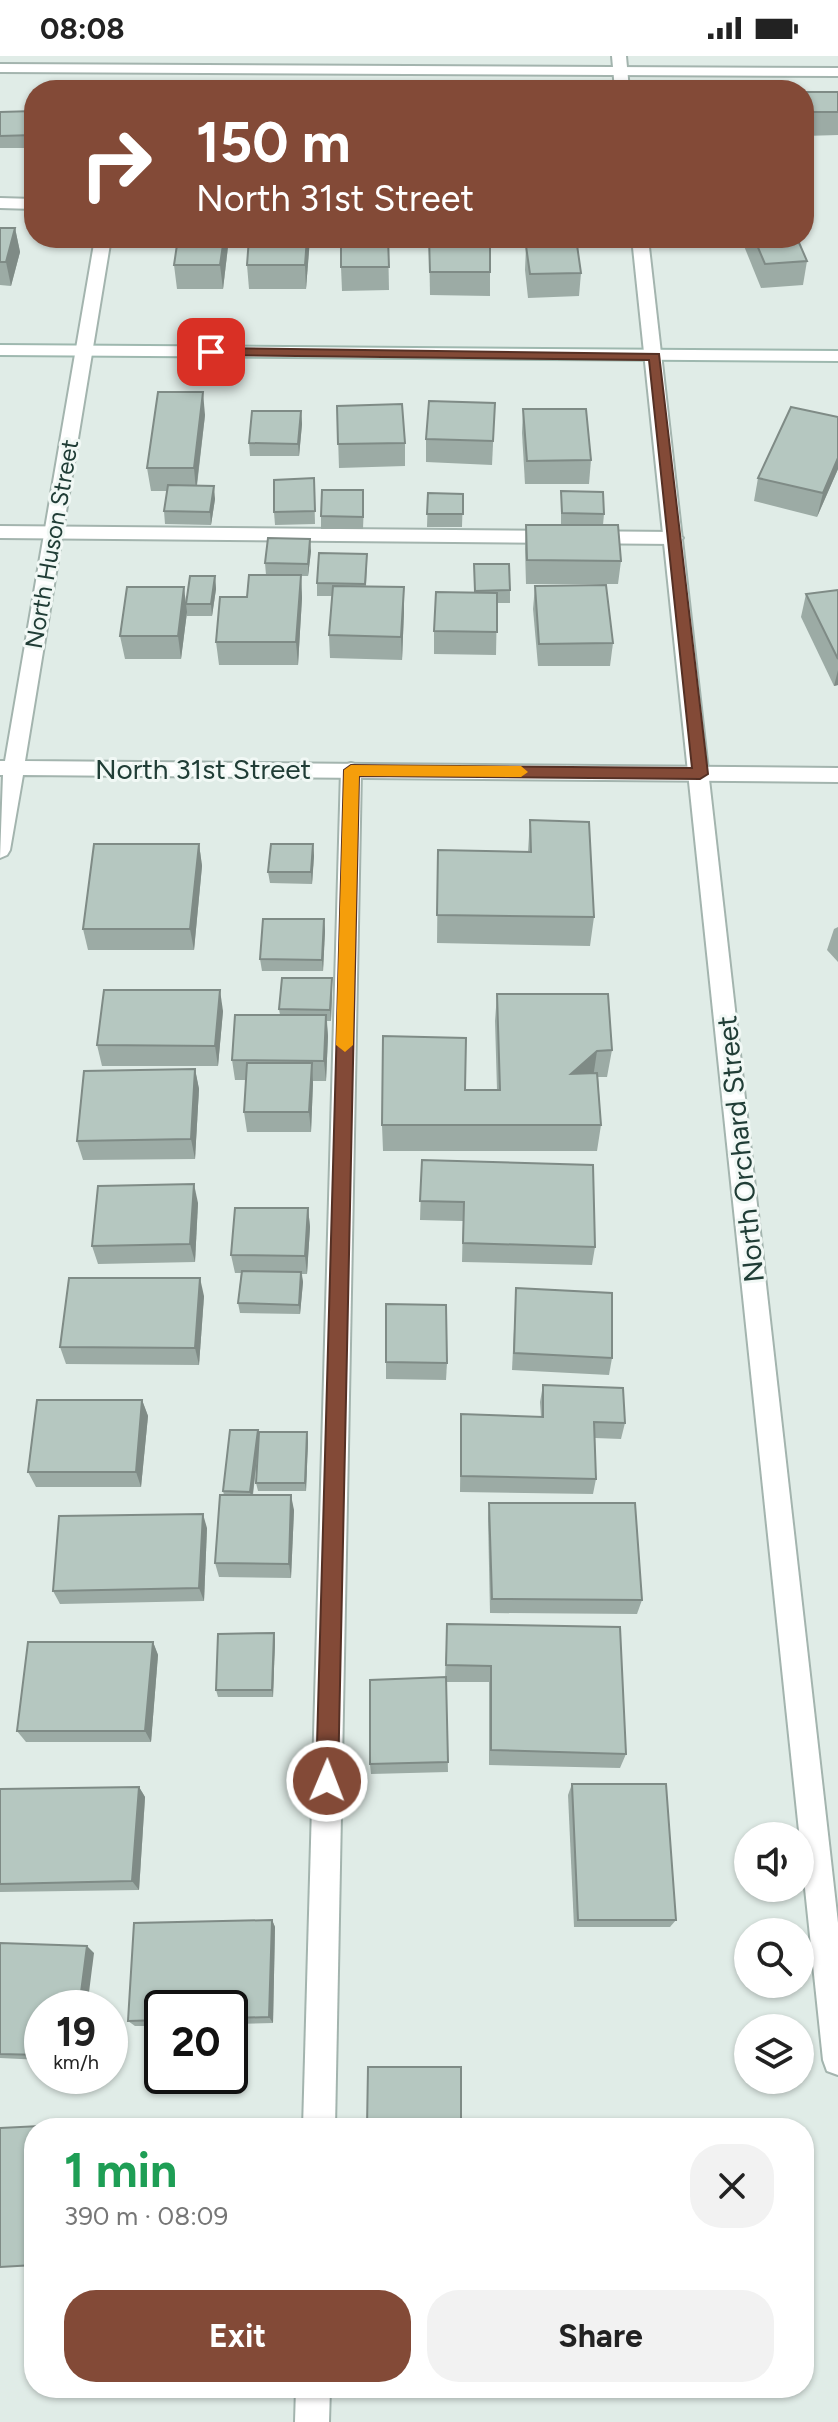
<!DOCTYPE html>
<html lang="en">
<head>
<meta charset="utf-8">
<style>
  :root { --surface:#fff; --page:#f2f2f2; --text:#222; --muted:#767676; --accent:#834a37 }
  body { margin:0; font-family:Figtree,sans-serif; background:var(--page); color:var(--text); height:100vh; display:flex; flex-direction:column; font-size:30px; white-space:nowrap }
  * { box-sizing:border-box; margin:0 }
  p { font-size:26px; color:var(--muted) }
  .icon { flex:none; width:44px; height:44px; fill:none; stroke:currentColor; stroke-width:2; stroke-linecap:round; stroke-linejoin:round }
  .map { position:relative; flex:1; overflow:hidden }
  .panel { position:absolute; left:24px; top:2062px; width:790px; height:280px; display:flex; flex-direction:column; background:var(--surface); border-radius:32px; box-shadow:0 2px 6px #0004 }
  .panel>* { flex:none }
  .top-card { position:absolute; left:24px; top:24px; width:790px; height:168px; border-radius:32px; box-shadow:0 2px 6px #0004; background:#834a37; color:#fff; overflow:hidden }
  .tools { position:absolute; left:734px; top:1766px; display:grid; gap:16px }
  .tools a { display:grid; place-items:center; width:80px; height:80px; border-radius:50%; background:var(--surface); box-shadow:0 2px 6px #0004; font-size:40px }
  .speed { position:absolute; left:24px; top:1934px; display:flex; gap:16px; font-size:40px; font-weight:700; text-align:center }
  .speed>* { display:grid; place-content:center; width:104px; height:104px; border-radius:50%; background:var(--surface); box-shadow:0 2px 6px #0004; line-height:1 }
  .speed small { font-size:20px; font-weight:400 }
  .speed .limit { border:4px solid #111; border-radius:12px; background:#fff; color:#111 }
  .pin { position:absolute; display:grid; place-items:center; width:68px; height:68px; color:#fff; margin:-34px; border-radius:16px; box-shadow:0 4px 12px #0006 }
  .me { position:absolute; width:88px; margin:-44px; rotate:1deg; stroke-linejoin:round; filter:drop-shadow(0 0 6px #0008) }
  .turn { display:flex; align-items:center; gap:28px; height:168px; padding:0 40px; font-size:36px }
  .turn .icon { width:104px; height:104px; stroke-width:2.5 }
  .turn b { display:block; font-size:56px; line-height:68px }
  .round { display:grid; place-items:center; flex:none; width:84px; height:84px; border-radius:32px; background:var(--page) }
  .overview { display:flex; align-items:center; justify-content:space-between; height:136px; padding:0 40px }
  h1 { font-size:48px; font-weight:700; line-height:60px; color:#1e9e55 }
  .button { display:flex; gap:16px; margin-top:auto; padding:16px 40px }
  .button a { flex:1; height:92px; border-radius:32px; background:var(--accent); color:#fff; font-size:32px; font-weight:700; line-height:92px; text-align:center }
  .button a+a { background:var(--page); color:var(--text) }
  .status { display:flex; justify-content:space-between; align-items:center; height:56px; padding:0 40px; background:var(--surface); direction:ltr }
  .status svg { height:22px; fill:currentColor }
  .map>svg:first-child { display:block }
</style>
</head>
<body>
<div class="status"><b>08:08</b><svg viewBox="0 0 49 12"><path d="M0 12V9h3v3zM5 12V6h3v6zM10 12V3h3v9zM15 12V0h3v12zM26 1h20v11H26zM47 4h2v5h-2z"/></svg></div>
<div class="map">
<svg width="838" height="2366" viewBox="0 0 838 2366">
  <rect width="100%" height="100%" fill="#e0ece7"/>
  <g fill="none" stroke-linecap="round" stroke-linejoin="round">
    <defs>
      <g id="service">
        <path d="M0,142L34,143V153L0,152Z"/>
        <path d="M0,470L674,476L683,482L674,488L0,482Z"/>
        <path d="M351,707L358,709L361,714L335,2072H303L341,714L344,709Z"/>
        <path d="M296,2332H330L329,2366H295Z"/>
      </g>
      <g id="minor">
        <path d="M0,8L838,12V20L0,16Z"/>
        <path d="M95,182H111L25,705L838,712V726L23,719L10,794L7,799L0,802L3,719H0V705H5Z"/>
      </g>
      <g id="tertiary">
        <path d="M612,0H626L629,34H615Z"/>
        <path d="M632,182H648L838,1867V2019L827,2015L823,2004Z"/>
      </g>
      <path id="secondary" d="M0,289L838,295V305L0,299Z"/>
    </defs>
    <use href="#service" stroke="#a3b4ae" stroke-width="4"/>
    <use href="#minor" stroke="#a3b4ae" stroke-width="4"/>
    <use href="#tertiary" stroke="#a3b4ae" stroke-width="4"/>
    <use href="#secondary" stroke="#9eb8af" stroke-width="4"/>
    <use href="#service" fill="#fff" fill-rule="evenodd"/>
    <use href="#minor" fill="#fff" fill-rule="evenodd"/>
    <use href="#tertiary" fill="#fff" fill-rule="evenodd"/>
    <use href="#secondary" fill="#fff" fill-rule="evenodd"/>
  </g>
  <g fill="#9caba5">
    <path d="M804,36H838V79L804,80Z"/>
    <path d="M34,55V92H0V56Z"/>
    <path d="M0,172H15L20,196L11,230L0,229Z"/>
    <path d="M178,182H229L223,233H177L174,209Z"/>
    <path d="M249,182H310L306,233H249L247,209Z"/>
    <path d="M388,182L389,234L342,235L341,211Z"/>
    <path d="M429,182L460,191L490,216V240L430,239Z"/>
    <path d="M567,182H589L588,189H577L581,217L579,240L528,242L525,214L526,190L567,189Z"/>
    <path d="M745,182H797L807,205L803,229L761,232L744,190Z"/>
    <path d="M495,347L492,409L426,406V383Z"/>
    <path d="M337,350L405,387V410L339,412Z"/>
    <path d="M523,353L591,404L589,428H525L522,377Z"/>
    <path d="M301,355L302,368L299,400H250L249,387Z"/>
    <path d="M205,359L197,430L215,443L211,469L165,468L164,455L167,435H151L147,412Z"/>
    <path d="M838,413L817,461L754,445L758,422Z"/>
    <path d="M314,422L315,468L275,469L274,456Z"/>
    <path d="M561,435L604,458L603,469L621,505L618,528H526L525,493L526,469H561Z"/>
    <path d="M428,437L463,438L462,471H427Z"/>
    <path d="M364,446L363,473H321V460Z"/>
    <path d="M311,495L308,520H301L302,542L298,609H219L216,586L247,541L266,519L265,507Z"/>
    <path d="M474,508L510,534V547H497L496,599L434,598V575L474,537Z"/>
    <path d="M367,510L366,530L404,531V555L402,604L330,602L329,579L332,540H317V527Z"/>
    <path d="M215,520L216,533L212,560H187V556L181,603H125L120,580L186,546Z"/>
    <path d="M535,530L613,587L610,610H538L533,553Z"/>
    <path d="M838,534V629L834,630L801,561L806,538Z"/>
    <path d="M530,764L594,861L590,890L437,887L438,794L528,796Z"/>
    <path d="M199,788L202,810L194,894H88L83,873Z"/>
    <path d="M313,788L314,800L312,828L270,827L268,816Z"/>
    <path d="M324,863L325,875L323,915H262L260,903Z"/>
    <path d="M838,871V906L827,894L834,873Z"/>
    <path d="M332,934L331,965H327L328,980L326,1025H313L311,1076H247L244,1056L246,1024H235L232,1004L280,959L279,953Z"/>
    <path d="M497,938L612,994L607,1021H598L601,1069L597,1095H383L382,1069L465,1034H497L495,965Z"/>
    <path d="M223,955L218,1010H102L97,989Z"/>
    <path d="M195,1013L199,1033L195,1103L83,1104L77,1085Z"/>
    <path d="M422,1104L595,1191L592,1209L462,1206L463,1165L420,1164Z"/>
    <path d="M198,1147L195,1206L98,1208L92,1190Z"/>
    <path d="M308,1152L310,1171L307,1218H302L303,1226L300,1258L240,1257L238,1247L241,1217H235L231,1199Z"/>
    <path d="M516,1232L612,1302L609,1319L512,1314Z"/>
    <path d="M204,1240L199,1309L66,1308L60,1291Z"/>
    <path d="M386,1306L447,1307L446,1324L386,1323Z"/>
    <path d="M543,1329L625,1367L621,1383L595,1382L596,1423L593,1438L460,1436L461,1358L541,1361L540,1346Z"/>
    <path d="M142,1344L148,1360L141,1431H36L28,1416Z"/>
    <path d="M307,1376L308,1385L306,1435H258L256,1427L258,1396L253,1439L294,1454L291,1522L219,1521L215,1507L224,1439L223,1435L259,1380Z"/>
    <path d="M489,1447L642,1544L637,1558L490,1557L488,1462Z"/>
    <path d="M207,1472L204,1545L60,1548L53,1535Z"/>
    <path d="M447,1568L626,1698L620,1712L489,1709V1626H446L448,1716L371,1718L370,1708L445,1622Z"/>
    <path d="M274,1577L275,1584L273,1641H218L216,1634Z"/>
    <path d="M153,1586L158,1599L151,1686H26L17,1675Z"/>
    <path d="M572,1728L676,1864L670,1871H574L568,1739Z"/>
    <path d="M139,1731L145,1741L139,1834L0,1836V1733Z"/>
    <path d="M272,1864L275,1871L273,1967L230,1968V1952H162V1970H135L128,1965Z"/>
    <path d="M0,1887L94,1897L42,1952V2004L0,2002Z"/>
  </g>
  <g fill="#7f8b86">
    <path d="M15,172L20,196L11,230L6,206Z"/>
    <path d="M224,182H229L223,233L220,209Z"/>
    <path d="M307,182H310L306,233L305,209Z"/>
    <path d="M203,336L205,359L196,435L194,412Z"/>
    <path d="M301,355L302,368L299,400L298,388Z"/>
    <path d="M838,402V413L817,461L823,437Z"/>
    <path d="M214,430L215,443L211,469L210,456Z"/>
    <path d="M310,483L311,495L308,520V508Z"/>
    <path d="M301,519L302,542L298,609L296,586Z"/>
    <path d="M215,520L216,533L212,560L211,548Z"/>
    <path d="M184,531L187,556L181,603L178,580Z"/>
    <path d="M404,531V555L402,604L401,581Z"/>
    <path d="M838,614V629L834,630Z"/>
    <path d="M199,788L202,810L194,894L190,873Z"/>
    <path d="M313,788L314,800L312,828L311,816Z"/>
    <path d="M324,863L325,875L323,915L322,904Z"/>
    <path d="M332,922V934L331,965L330,954Z"/>
    <path d="M220,934L223,955L218,1010L215,990Z"/>
    <path d="M326,959L328,980L326,1025L324,1005Z"/>
    <path d="M597,995L593,1022L571,1018Z"/>
    <path d="M312,1007L313,1027L311,1076L309,1056Z"/>
    <path d="M195,1013L199,1033L195,1103L191,1083Z"/>
    <path d="M194,1128L198,1147L195,1206L190,1188Z"/>
    <path d="M308,1152L310,1171L307,1218L305,1200Z"/>
    <path d="M301,1216L303,1226L300,1258L299,1249Z"/>
    <path d="M200,1222L204,1240L199,1309L195,1292Z"/>
    <path d="M142,1344L148,1360L141,1431L136,1416Z"/>
    <path d="M258,1374L259,1383L252,1444L250,1436Z"/>
    <path d="M307,1376L308,1385L306,1435L305,1427Z"/>
    <path d="M291,1439L294,1454L291,1522L289,1508Z"/>
    <path d="M203,1458L207,1472L204,1545L199,1532Z"/>
    <path d="M274,1577L275,1584L273,1641L272,1634Z"/>
    <path d="M153,1586L158,1599L151,1686L145,1675Z"/>
    <path d="M139,1731L145,1741L139,1834L132,1825Z"/>
    <path d="M272,1864L275,1871L273,1967L269,1961Z"/>
    <path d="M87,1890L94,1897L87,1952H79Z"/>
  </g>
  <g fill="#b5c7c0" stroke="#7f8b86" stroke-width="2">
    <rect x="804" y="36" width="34" height="20"/>
    <path d="M34,55V79L0,80V56Z"/>
    <path d="M0,172H15L6,206H0Z"/>
    <path d="M178,182H224L220,209H174Z"/>
    <path d="M249,182H307L305,209H247Z"/>
    <path d="M365,182H388L389,211H341V184H365Z"/>
    <path d="M429,182H460V191H490V216H430Z"/>
    <path d="M754,182H797L807,205L765,208Z"/>
    <path d="M577,189L581,217L530,218L526,190Z"/>
    <path d="M158,336H203L194,412H147Z"/>
    <path d="M429,345L495,347L493,385L426,383Z"/>
    <path d="M402,348L405,387L338,388L337,350Z"/>
    <path d="M791,351L838,361V402L823,437L758,422Z"/>
    <path d="M523,353H586L591,404L527,405Z"/>
    <path d="M252,355H301L298,388L249,387Z"/>
    <path d="M314,422L315,455L274,456V424Z"/>
    <path d="M168,429L214,430L210,456L164,455Z"/>
    <path d="M322,434H363V461L321,460Z"/>
    <path d="M561,435L603,436L604,458L562,457Z"/>
    <path d="M428,437L463,438V458H427Z"/>
    <path d="M526,469H618L621,505L527,504Z"/>
    <path d="M268,482L310,483L308,508L265,507Z"/>
    <path d="M319,497L367,498L365,528L317,527Z"/>
    <path d="M474,508H509L510,534L475,535Z"/>
    <path d="M249,519H301L296,586H216L220,541H247Z"/>
    <path d="M190,520H215L211,548H186Z"/>
    <path d="M606,529L613,587L539,588L535,530Z"/>
    <path d="M333,530L404,531L401,581L329,579Z"/>
    <path d="M127,531H184L178,580H120Z"/>
    <path d="M838,534V603L806,538Z"/>
    <path d="M436,536L497,537V576L434,575Z"/>
    <path d="M530,764L589,766L594,861L437,859L438,794L531,796Z"/>
    <path d="M94,788H199L190,873H83Z"/>
    <path d="M271,788H313L311,816H268Z"/>
    <path d="M263,863H324L322,904L260,903Z"/>
    <path d="M282,922H332L330,954L279,953Z"/>
    <path d="M104,934H220L215,990L97,989Z"/>
    <path d="M497,938H608L612,994L597,995L571,1018L597,1017L601,1069H382L383,980L466,982L465,1034H500Z"/>
    <path d="M235,959H326L324,1005L232,1004Z"/>
    <path d="M247,1007H312L309,1056H244Z"/>
    <path d="M195,1013L191,1083L77,1085L84,1015Z"/>
    <path d="M422,1104L593,1109L595,1191L463,1187L464,1146L420,1145Z"/>
    <path d="M194,1128L190,1188L92,1190L98,1130Z"/>
    <path d="M235,1152H308L305,1200L231,1199Z"/>
    <path d="M242,1215L301,1216L299,1249L238,1247Z"/>
    <path d="M69,1222H200L195,1292L60,1291Z"/>
    <path d="M516,1232L612,1237V1302L514,1297Z"/>
    <path d="M386,1248L446,1249L447,1307L386,1306Z"/>
    <path d="M543,1329L623,1332L625,1367L594,1366L596,1423L461,1420V1358L543,1361Z"/>
    <path d="M37,1344H142L136,1416H28Z"/>
    <path d="M230,1374H258L250,1436L223,1435Z"/>
    <path d="M259,1376H307L305,1427H256Z"/>
    <path d="M220,1439H291L289,1508L215,1507Z"/>
    <path d="M489,1447H635L642,1544L492,1543Z"/>
    <path d="M203,1458L199,1532L53,1535L59,1460Z"/>
    <path d="M447,1568L620,1571L626,1698L491,1694V1610L446,1609Z"/>
    <path d="M274,1577L272,1634H216L218,1578Z"/>
    <path d="M28,1586H153L145,1675H17Z"/>
    <path d="M446,1621L448,1706L370,1708V1624Z"/>
    <path d="M572,1728H666L676,1864H578Z"/>
    <path d="M139,1731L132,1825L0,1828V1733Z"/>
    <path d="M272,1864L269,1961L230,1962V1952H162V1964L128,1965L134,1867Z"/>
    <path d="M0,1887L87,1890L79,1952H42V1999L0,1998Z"/>
    <path d="M368,2011H461V2067L508,2068V2072H367Z"/>
    <path d="M690,2063L691,2072H554V2065Z"/>
    <path d="M81,2068V2072H34V2209L0,2211V2072Z"/>
  </g>
  <path fill="#834a37" stroke="#553024" stroke-width="2" d="M211,292L659,298L708,718L700,723L359,720L338,1725L335,1732L327,1736L320,1732L316,1725L344,714L351,709L692,712L649,304L207,299V294Z"/>
  <path fill="#f59e0b" d="M351,709L521,710L528,716L521,721L359,720L353,989L345,996L336,989L344,714Z"/>
  <g text-anchor="middle" stroke-width="6" stroke-linejoin="round" paint-order="stroke">
    <g font-size="24" fill="#203d36" stroke="#f1f8f5">
      <text transform="translate(52 488) rotate(-80)" y="8">North Huson Street</text>
    </g>
    <g font-size="28" fill="#203d36" stroke="#f1f8f5">
      <text x="203" y="723">North 31st Street</text>
      <text transform="translate(740 1093) rotate(-96)" y="10">North Orchard Street</text>
    </g>
  </g>
</svg>
<div class="tools">
<a><svg class="icon" aria-label="sound" viewBox="0 0 24 24"><path d="M4 9h4l5-4v14l-5-4H4zM17 9q2 3 0 6"/></svg></a>
<a><svg class="icon" aria-label="search" viewBox="0 0 24 24"><circle cx="10" cy="10" r="6"/><path d="M15 15l6 6"/></svg></a>
<a><svg class="icon" aria-label="layers" viewBox="0 0 24 24"><path d="M12 4l9 5-9 5-9-5zM3 14l9 5 9-5"/></svg></a>
</div>
<div class="speed"><div>19<small>km/h</small></div><div class="limit">20</div></div>
<div class="pin" style="left:211px;top:296px;background:#d93025"><svg class="icon" aria-label="arrive" viewBox="0 0 24 24"><path d="M6 21V4h12l-3 4 3 4H6"/></svg></div>
<svg class="me" style="left:327px;top:1725px" viewBox="-20 -20 40 40"><circle r="17" fill="#834a37" stroke="#fff" stroke-width="3"/><path d="M0-11L8 9 0 5-8 9z" fill="#fff"/></svg>
<div class="top-card">
<div class="turn"><svg class="icon" aria-label="right" viewBox="0 0 24 24"><path d="M7 20v-9h11M14 6l5 5-5 5"/></svg><div><b>150 m</b>North 31st Street</div></div>
</div>
<section class="panel">
<div class="overview"><div><h1>1 min</h1><p>390 m · 08:09</p></div><a class="round"><svg class="icon" aria-label="close" viewBox="0 0 24 24"><path d="M6 6l12 12M18 6L6 18"/></svg></a></div>
<div class="button"><a>Exit</a><a>Share</a></div>
</section>
</div>
</body>
</html>
